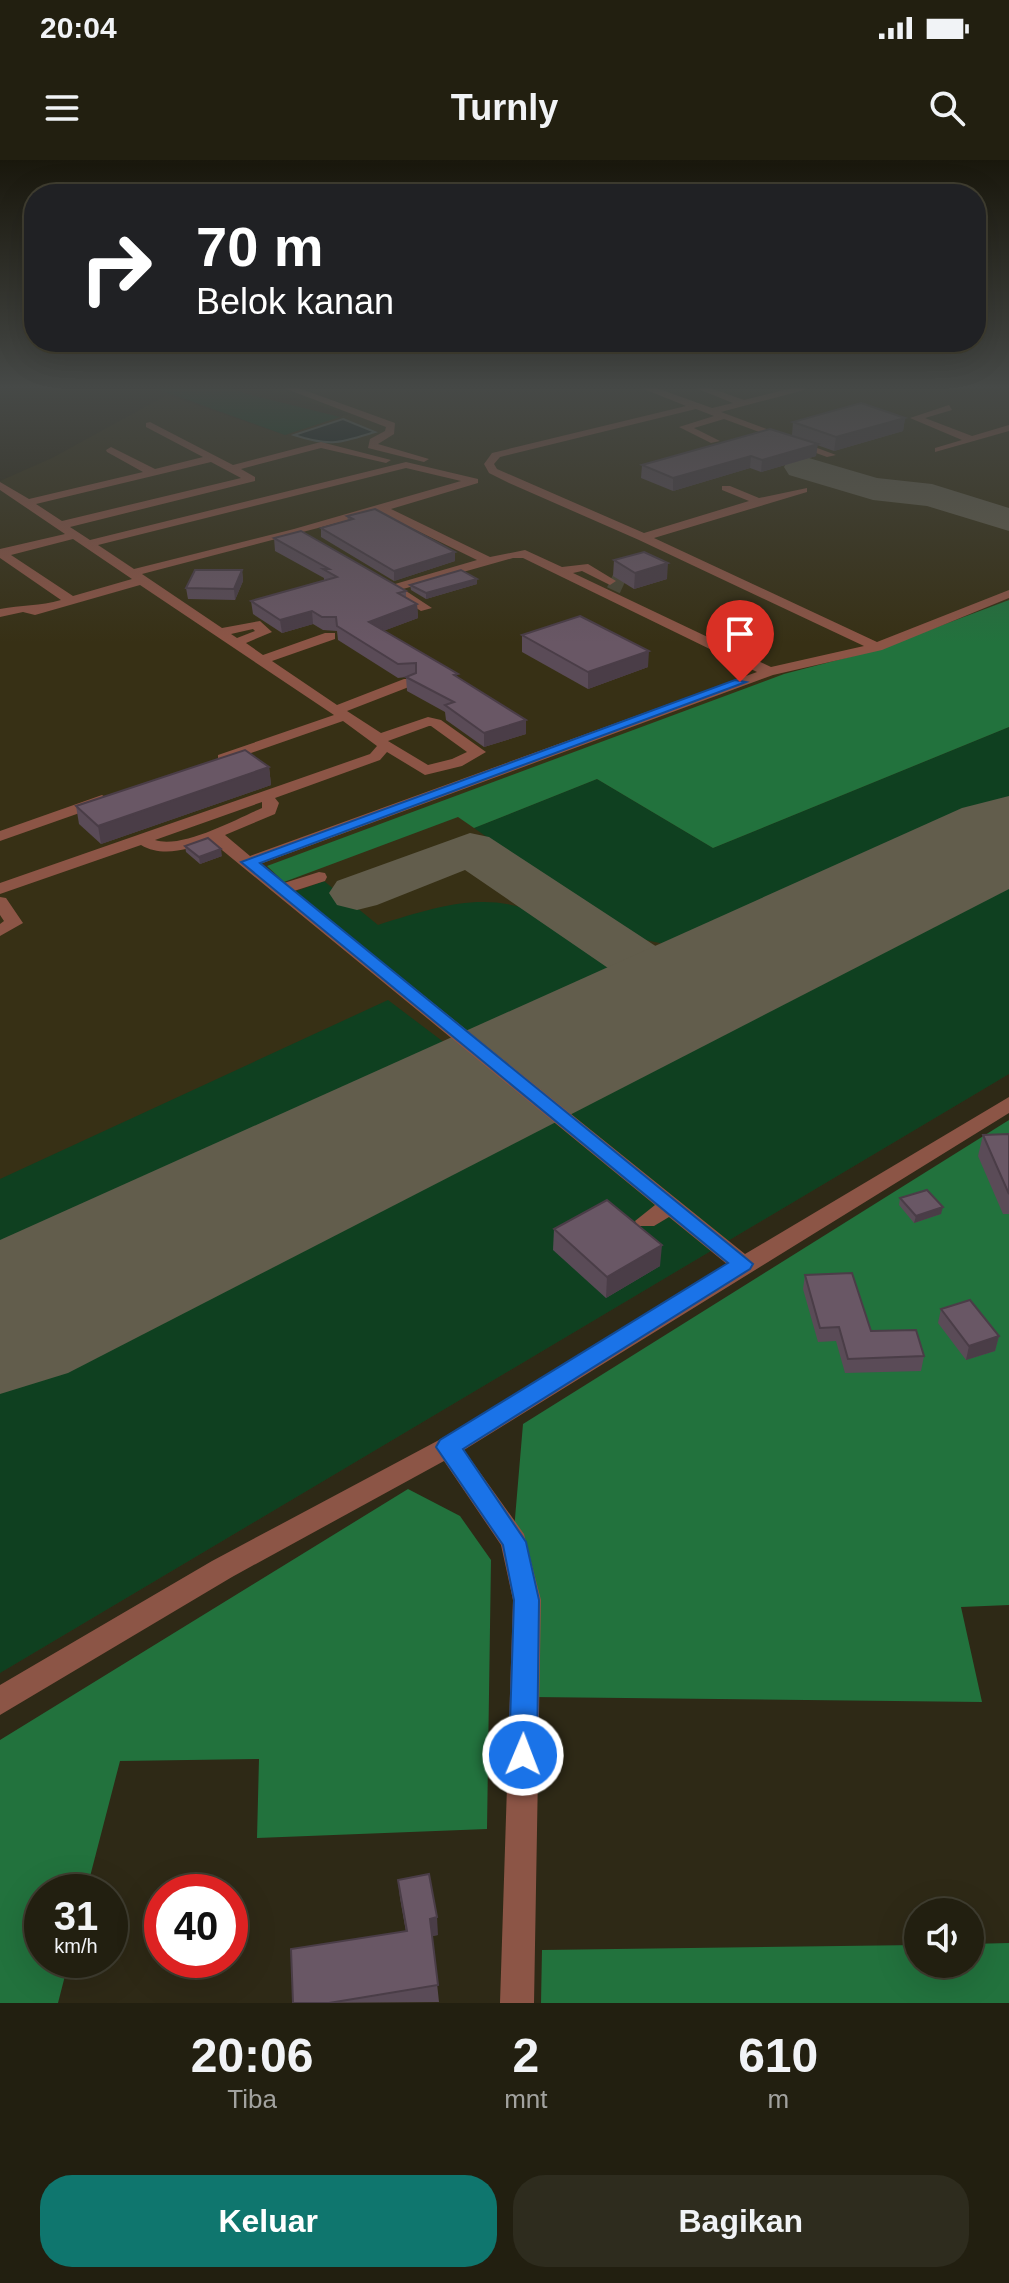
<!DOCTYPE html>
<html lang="id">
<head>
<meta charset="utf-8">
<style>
  :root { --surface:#221f10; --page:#2e2c1e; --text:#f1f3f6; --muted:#a2a29f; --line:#3f3d30; --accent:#0f766e }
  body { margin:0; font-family:Helvetica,sans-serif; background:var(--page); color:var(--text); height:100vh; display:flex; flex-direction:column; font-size:30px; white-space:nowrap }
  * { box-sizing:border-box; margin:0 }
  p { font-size:26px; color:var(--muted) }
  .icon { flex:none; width:44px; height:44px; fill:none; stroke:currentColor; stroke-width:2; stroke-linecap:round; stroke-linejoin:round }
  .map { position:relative; height:1843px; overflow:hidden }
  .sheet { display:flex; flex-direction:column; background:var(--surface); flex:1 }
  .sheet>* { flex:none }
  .banner { position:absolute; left:24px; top:24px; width:962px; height:168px; border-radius:32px; box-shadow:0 8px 32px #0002,0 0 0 2px var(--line); background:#202124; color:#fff; overflow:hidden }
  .tools { position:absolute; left:904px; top:1738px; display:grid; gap:16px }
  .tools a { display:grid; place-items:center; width:80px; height:80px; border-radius:50%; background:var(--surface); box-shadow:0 8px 32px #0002,0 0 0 2px var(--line); font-size:40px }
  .speed { position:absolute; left:24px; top:1714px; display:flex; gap:16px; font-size:40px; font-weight:700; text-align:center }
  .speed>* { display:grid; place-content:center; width:104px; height:104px; border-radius:50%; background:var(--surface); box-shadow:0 8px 32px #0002,0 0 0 2px var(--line); line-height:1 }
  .speed small { font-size:20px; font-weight:400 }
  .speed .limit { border:12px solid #d22; background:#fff; color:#111 }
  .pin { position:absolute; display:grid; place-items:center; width:68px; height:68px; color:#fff; margin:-82px -34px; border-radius:50% 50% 50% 0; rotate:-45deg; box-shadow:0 0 8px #0007 }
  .pin .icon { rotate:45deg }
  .me { position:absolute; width:88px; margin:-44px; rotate:1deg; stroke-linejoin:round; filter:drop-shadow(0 0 6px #0008) }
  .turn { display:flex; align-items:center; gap:28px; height:168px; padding:0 40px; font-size:36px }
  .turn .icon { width:104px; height:104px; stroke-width:2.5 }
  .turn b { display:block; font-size:56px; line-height:68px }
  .eta { display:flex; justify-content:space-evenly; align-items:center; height:136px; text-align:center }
  .eta b { font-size:48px; font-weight:700; line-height:56px }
  .cta { display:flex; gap:16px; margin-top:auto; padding:16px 40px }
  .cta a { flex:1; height:92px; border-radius:32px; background:var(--accent); color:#fff; font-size:32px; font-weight:700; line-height:92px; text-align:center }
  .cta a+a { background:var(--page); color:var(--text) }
  .status { display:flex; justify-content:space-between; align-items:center; height:56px; padding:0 40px; background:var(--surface); direction:ltr }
  .status svg { height:22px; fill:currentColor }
  header { display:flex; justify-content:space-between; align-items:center; height:104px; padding:0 40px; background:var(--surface); font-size:36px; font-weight:700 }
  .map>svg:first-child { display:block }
</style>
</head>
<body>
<div class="status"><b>20:04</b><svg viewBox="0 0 49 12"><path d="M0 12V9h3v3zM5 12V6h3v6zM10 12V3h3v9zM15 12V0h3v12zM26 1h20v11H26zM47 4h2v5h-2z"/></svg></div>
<header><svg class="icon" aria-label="menu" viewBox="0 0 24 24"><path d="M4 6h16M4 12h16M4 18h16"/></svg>Turnly<svg class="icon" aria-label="search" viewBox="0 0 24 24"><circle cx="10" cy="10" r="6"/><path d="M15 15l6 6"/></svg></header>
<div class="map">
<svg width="1009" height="1843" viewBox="0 0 1009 1843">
  <rect width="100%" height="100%" fill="#2e2916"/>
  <path fill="#373015" d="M251,225H1009V914L0,1513V321L52,298L167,235L285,275L348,254Z"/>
  <g fill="#0f4020">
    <path d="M146,225H225L247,234L340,257L285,275Z"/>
    <path d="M1009,567V657L730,788L695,790L630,777L474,668L597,619L713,688Z"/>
    <path d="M1009,696V914L0,1513V1193Z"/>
    <path d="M324,721L378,765C454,741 505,725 575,774C591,786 609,801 615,819L597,851L495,900L292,733Z"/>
    <path d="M388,840L478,908L0,1135V1019Z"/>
  </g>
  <g fill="#22723d">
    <path d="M1009,440V567L713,688L597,619L474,668L458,657L284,722L267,706L784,514L876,490Z"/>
    <path d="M1009,960V1445L961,1447L982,1542L532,1537L513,1382L523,1264Z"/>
    <path d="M408,1329L460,1356L491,1400L487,1669L257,1678L259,1599L120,1601L86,1732H42V1800H69L58,1843H0V1580Z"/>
    <path d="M1009,1783V1843H541L542,1790L918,1785V1804H970V1784Z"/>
  </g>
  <path fill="#0d1e1f" stroke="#525d5a" stroke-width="2" d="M343,259L375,272C339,283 331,287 294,275Z"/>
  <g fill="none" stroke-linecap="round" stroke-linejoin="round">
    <g fill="#625d4c" fill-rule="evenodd">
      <path d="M802,296L877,318L932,324L1009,348V371L927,346L873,340L789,315L784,307L789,299Z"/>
      <path d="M470,673L489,677L706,819L715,832L706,845L684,850L662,845L465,710L377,745L357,750L337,745L329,733L337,721Z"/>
    </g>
    <path fill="#625d4c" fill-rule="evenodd" d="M1009,636V729L68,1213L0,1234V1080L962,648Z"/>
    <path stroke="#4b4735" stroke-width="14" stroke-dasharray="14 7" stroke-linecap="butt" d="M610,421L623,427"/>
    <g fill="#8c5546" fill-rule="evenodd">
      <path d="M276,225H290L395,263L394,274L378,284L429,299L424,302L368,288L370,279L385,271L386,267Z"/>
      <path d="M634,225H648L712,248L733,243L688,225H702L744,240L805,225L804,230L721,252L836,295L827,297L724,259L694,268L720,281L711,283L679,267L714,256L696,249L500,297L494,304L497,309L644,373L749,341L722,330V326H730L759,338L807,328V332L654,378L877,482L1009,430V438L882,490L773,515L260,704L284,723L319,712L325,713L327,717L325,721L294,731L745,1094L1009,937V953L464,1290L524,1374L541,1440L534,1843H500L513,1440L501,1385L444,1301L232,1417L0,1555V1525L212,1401L439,1280L728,1105L669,1057L654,1066H638L635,1061L655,1045L211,681C189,689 163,698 141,685L0,734V723L370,594L377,586L343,561L228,601H218V595L334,555L140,425L35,455L23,452L0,457V449C21,445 40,446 61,440L0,398V389L65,374L0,330V322L29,339L143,312L107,292L106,290L111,287L155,309L203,297L146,267V263L150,262L233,305L321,282L391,300L386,303L321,288L241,309L255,317V321L70,367L90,380L406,302L478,319V323L391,349L490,397L525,390L562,407L588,404L616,421L610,425L582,411L573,413L771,507L864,486L639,380L509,323L489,313L484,304L492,293L686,246ZM211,302L241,318L62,361L36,344ZM406,308L461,321L294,369L134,409L98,385ZM379,352L477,400L395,424L384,422V428L421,451L432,448L403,429L513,398H523L757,512L250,696L225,675L275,654L279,643L275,638L380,600L387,592L425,615L462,606L486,592L441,560L428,557L381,573L347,551L414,525V519H404L337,545L272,501L335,479V473H325L263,495L246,483L272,472L260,461L222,468L142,414ZM73,379L132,419L73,436L11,395ZM253,469L255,471L237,478L231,474ZM429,566H431L467,592L452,599L428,605L388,581ZM262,642V648C236,659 182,689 155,680Z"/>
      <path d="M949,245L952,250L925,258L972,276L1009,265V271L935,292V288L962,280L910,258Z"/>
      <path d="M102,635L110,640L108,643L0,681V671Z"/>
      <path d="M0,737L6,738L23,763L0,776V764L4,761L0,755Z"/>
    </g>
  </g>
  <g fill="#5a4b57">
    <path d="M905,258L903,271L834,291L817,285L816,296L761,312L750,308L673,331L641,318L642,305L792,275L793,262Z"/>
    <path d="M347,356L455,401L394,421L321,377V368L348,360Z"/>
    <path d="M274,378L406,431V438L417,444L418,458L383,471L458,517L526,574L484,587L446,560L445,552L407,531L406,517L398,518L338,480L337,471L323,470L313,464L282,473L253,454L251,441L324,421V418L275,391Z"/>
    <path d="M614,400L667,419L634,429L613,416Z"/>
    <path d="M242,410L243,421L235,440L188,439L186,428Z"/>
    <path d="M477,419V424L426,439L411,430L410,425Z"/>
    <path d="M522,475L648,507L588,529L522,492Z"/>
    <path d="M269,607L271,625L101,684L79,664L76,646Z"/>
    <path d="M185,686L222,696L200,704L186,692Z"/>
    <path d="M1009,974V1054H1003L978,996L983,975Z"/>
    <path d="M900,1038L941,1054L914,1063L899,1045Z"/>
    <path d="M554,1069L660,1106L606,1138L553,1090Z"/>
    <path d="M805,1115L871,1171L924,1196L921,1211L845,1213L836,1181L818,1182L803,1129Z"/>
    <path d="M941,1149L999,1176L995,1191L966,1200L938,1163Z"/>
    <path d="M398,1720L438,1775L432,1776L439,1842L293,1843L406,1772L400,1738Z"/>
  </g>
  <g fill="#4a3d47">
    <path d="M905,258L903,271L834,291L836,277Z"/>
    <path d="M818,284L816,296L761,312L762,300Z"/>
    <path d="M751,296L750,308L673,331V318Z"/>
    <path d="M455,392V401L394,421V411Z"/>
    <path d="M668,403L667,419L634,429L635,413Z"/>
    <path d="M242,410L243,421L235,440L234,429Z"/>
    <path d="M477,419V424L426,439V433Z"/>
    <path d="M417,444L418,458L370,476L369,462Z"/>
    <path d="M312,451L313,464L282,473L280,460Z"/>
    <path d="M649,491L648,507L588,529V512Z"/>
    <path d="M526,560V574L484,587V573Z"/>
    <path d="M269,607L271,625L101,684L98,666Z"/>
    <path d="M221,689L222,696L200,704L199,697Z"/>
    <path d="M943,1047L941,1054L914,1063L916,1056Z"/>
    <path d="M662,1085L660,1106L606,1138L607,1117Z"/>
    <path d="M999,1176L995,1191L966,1200L969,1186Z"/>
    <path d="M437,1757L438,1775L431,1776L430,1759Z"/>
  </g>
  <g fill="#695765" stroke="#4a3d47" stroke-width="2">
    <path d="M861,243L905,258L836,277L793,262Z"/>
    <path d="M770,269L818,284L762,300L751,296L673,318L642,305Z"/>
    <path d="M375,349L455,392L394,411L321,368L353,359L347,356Z"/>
    <path d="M301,371L406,431L398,433L417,444L369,462L458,514L454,515L526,560L484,573L445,545L454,542L406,517L416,513V503L398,504L337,466L336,457H322L312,451L280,460L251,441L337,417L323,409H329L274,378Z"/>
    <path d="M644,392L668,403L635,413L614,400Z"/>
    <path d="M195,410H242L234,429L186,428Z"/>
    <path d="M461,410L477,419L426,433L410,425Z"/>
    <path d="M580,456L649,491L588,512L522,475Z"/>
    <path d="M245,590L269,607L98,666L76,646Z"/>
    <path d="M208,678L221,689L199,697L185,686Z"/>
    <path d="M1009,974V1034L983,975Z"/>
    <path d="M927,1030L943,1047L916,1056L900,1038Z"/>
    <path d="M607,1040L662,1085L607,1117L554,1069Z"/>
    <path d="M852,1113L871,1171L916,1170L924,1196L848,1199L839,1167L820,1168L805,1115Z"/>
    <path d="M970,1140L999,1176L969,1186L941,1149Z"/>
    <path d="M429,1714L437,1757L430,1759L438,1825L329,1843H293L291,1789L407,1771L398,1720Z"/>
  </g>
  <linearGradient id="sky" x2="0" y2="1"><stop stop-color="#19170c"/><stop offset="0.47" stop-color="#464947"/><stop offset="1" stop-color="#464947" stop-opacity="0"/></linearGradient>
  <rect width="1009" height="483" fill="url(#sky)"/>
  <path fill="#1a73e8" stroke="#114b97" stroke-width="2" d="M735,520L746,522L260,703L753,1104L750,1109L463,1289L526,1382L539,1440L537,1595L533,1604L523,1608L513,1604L509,1595L514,1440L503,1385L436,1287L440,1280L728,1103L241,702Z"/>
</svg>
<div class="tools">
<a><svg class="icon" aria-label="sound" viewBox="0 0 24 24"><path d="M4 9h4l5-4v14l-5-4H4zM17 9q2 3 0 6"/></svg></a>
</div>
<div class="speed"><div>31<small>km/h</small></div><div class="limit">40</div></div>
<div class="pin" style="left:740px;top:522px;background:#d93025"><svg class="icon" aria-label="arrive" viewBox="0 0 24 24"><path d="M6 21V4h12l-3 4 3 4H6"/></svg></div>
<svg class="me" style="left:523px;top:1595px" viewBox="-20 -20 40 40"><circle r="17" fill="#1a73e8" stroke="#fff" stroke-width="3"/><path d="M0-11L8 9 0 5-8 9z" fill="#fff"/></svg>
<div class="banner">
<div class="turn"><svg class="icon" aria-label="right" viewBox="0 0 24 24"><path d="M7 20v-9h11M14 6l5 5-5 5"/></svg><div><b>70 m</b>Belok kanan</div></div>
</div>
</div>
<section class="sheet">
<div class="eta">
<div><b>20:06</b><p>Tiba</p></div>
<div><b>2</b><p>mnt</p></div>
<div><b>610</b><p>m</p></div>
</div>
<div class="cta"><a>Keluar</a><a>Bagikan</a></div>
</section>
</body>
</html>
